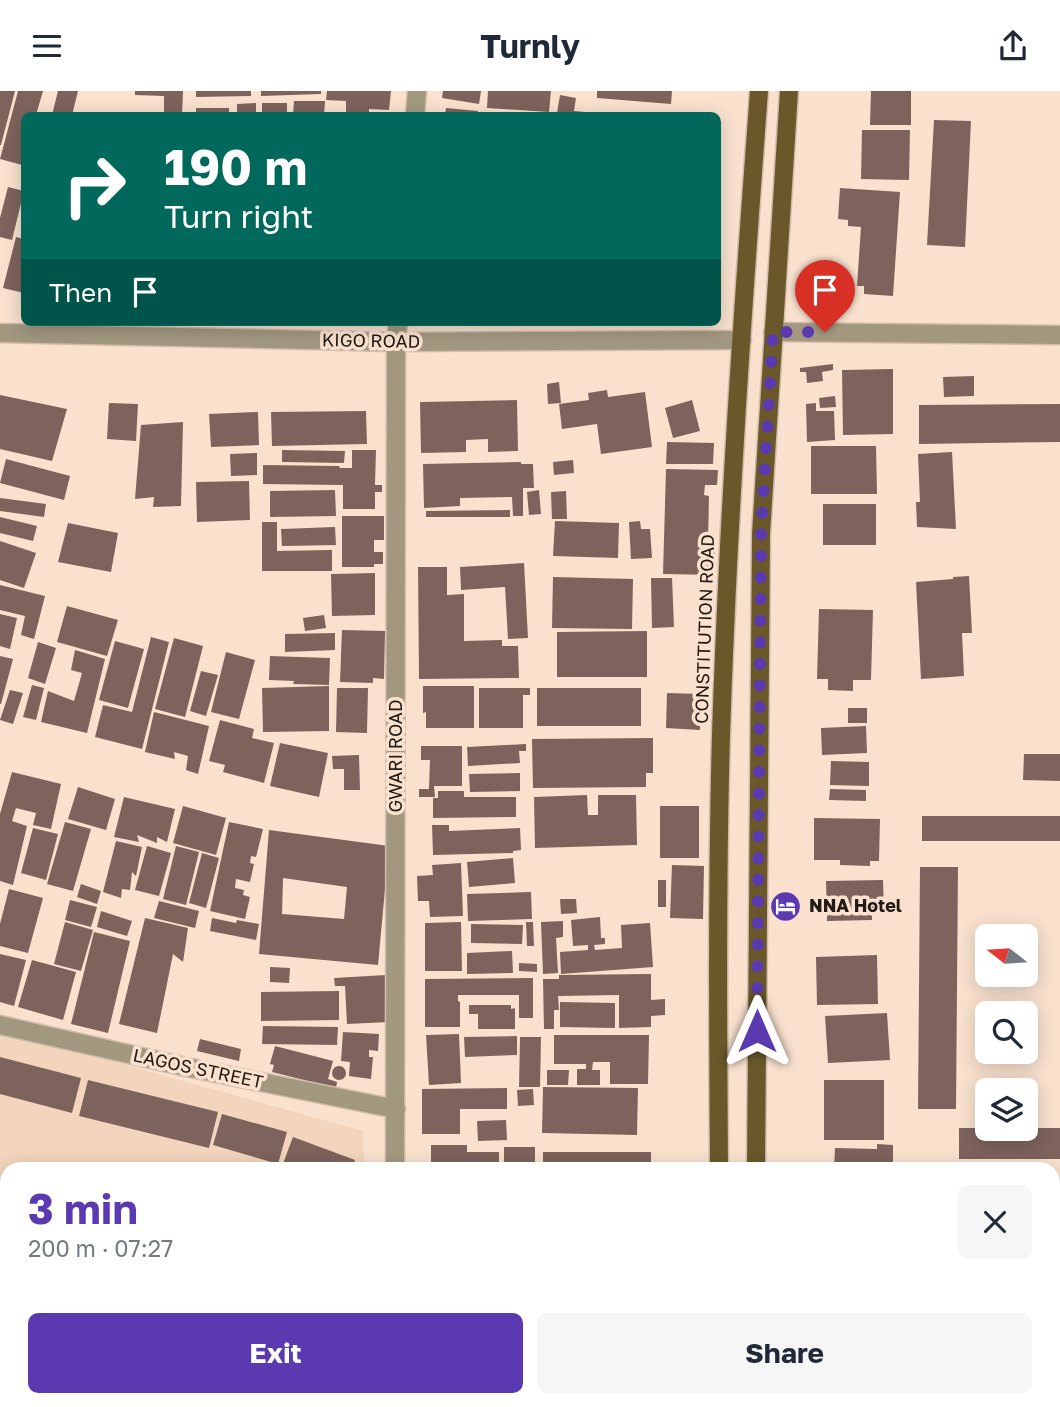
<!DOCTYPE html>
<html lang="en">
<head>
<meta charset="utf-8">
<style>
  :root { --surface:#fff; --page:#f6f6f7; --text:#1f2937; --muted:#747a83; --accent:#5a39b1 }
  body { margin:0; font-family:"Golos Text",sans-serif; background:var(--page); color:var(--text); height:100vh; display:flex; flex-direction:column; font-size:26px; white-space:nowrap }
  * { box-sizing:border-box; margin:0 }
  p { font-size:23px; color:var(--muted) }
  .icon { flex:none; width:38px; height:38px; fill:none; stroke:currentColor; stroke-width:2; stroke-linecap:round; stroke-linejoin:round }
  .map { position:relative; flex:1; overflow:hidden }
  .side { position:absolute; left:0px; top:1071px; width:1060px; height:245px; display:flex; flex-direction:column; background:var(--surface); border-radius:21px 21px 0 0; box-shadow:0 4px 18px #0003 }
  .side>* { flex:none }
  .banner { position:absolute; left:21px; top:21px; width:700px; height:214px; border-radius:10px; box-shadow:0 4px 18px #0003; background:#00695c; color:#fff; overflow:hidden }
  .needle { width:46px; rotate:287deg }
  .buttons { position:absolute; left:975px; top:833px; display:grid; gap:14px }
  .buttons a { display:grid; place-items:center; width:63px; height:63px; border-radius:10px; background:var(--surface); box-shadow:0 4px 18px #0003; font-size:35px }
  .pin { position:absolute; display:grid; place-items:center; width:60px; height:60px; color:#fff; margin:-72px -30px; border-radius:50% 50% 50% 0; rotate:-45deg; box-shadow:0 0 7px #0007 }
  .pin .icon { rotate:45deg }
  .me { position:absolute; width:77px; margin:-38px; rotate:0deg; stroke-linejoin:round; filter:drop-shadow(0 0 5px #0008) }
  .turn { display:flex; align-items:center; gap:24px; height:147px; padding:0 28px; font-size:32px }
  .turn .icon { width:91px; height:91px; stroke-width:2.5 }
  .turn b { display:block; font-size:49px; line-height:60px }
  .then { display:flex; align-items:center; height:66px; padding:0 28px; background:#0003; gap:14px; font-size:26px }
  .round { display:grid; place-items:center; flex:none; width:74px; height:74px; border-radius:10px; background:var(--page) }
  .summary { display:flex; align-items:center; justify-content:space-between; height:119px; padding:0 28px }
  h1 { font-size:42px; font-weight:700; line-height:52px; color:var(--accent) }
  .primary-button { display:flex; gap:14px; margin-top:auto; padding:14px 28px }
  .primary-button a { flex:1; height:80px; border-radius:10px; background:var(--accent); color:#fff; font-size:28px; font-weight:700; line-height:80px; text-align:center }
  .primary-button a+a { background:var(--page); color:var(--text) }
  header { display:flex; justify-content:space-between; align-items:center; height:91px; padding:0 28px; background:var(--surface); font-size:32px; font-weight:700 }
  .map>svg:first-child { display:block }
</style>
</head>
<body>
<header><svg class="icon" aria-label="menu" viewBox="0 0 24 24"><path d="M4 6h16M4 12h16M4 18h16"/></svg>Turnly<svg class="icon" aria-label="share" viewBox="0 0 24 24"><path d="M12 15V3M7 8l5-5 5 5M5 13v7h14v-7"/></svg></header>
<div class="map">
<svg width="1060" height="1316" viewBox="0 0 1060 1316">
  <rect width="100%" height="100%" fill="#f9e1ce"/>
  <g fill="#f2d5bc">
    <path d="M0,939L363,1040L364,1078H7V1296L0,1294Z"/>
    <path d="M44,1309H366V1316H65Z"/>
  </g>
  <g fill="#7e635c" fill-rule="evenodd">
    <path d="M0,0H15L1,54H0Z"/>
    <path d="M18,0H43L36,24H24V67L22,74L0,68Z"/>
    <path d="M58,0H78L72,24H52Z"/>
    <path d="M135,0H183L182,24H164V5L135,4Z"/>
    <path d="M196,0H251V5L196,6Z"/>
    <path d="M261,0H321V3L261,5Z"/>
    <path d="M327,0H391L389,19L369,18V24H346V10L326,9Z"/>
    <path d="M443,0H481L479,13L442,7Z"/>
    <path d="M488,0H551L549,21L487,17Z"/>
    <path d="M597,0H672L671,13L597,7Z"/>
    <path d="M871,0H911V34H870Z"/>
    <path d="M560,4L576,7L574,20L585,21L584,24L557,22Z"/>
    <path d="M294,10H325L324,24H293Z"/>
    <path d="M256,12V24H237V13Z"/>
    <rect x="262" y="12" width="25" height="12"/>
    <rect x="196" y="17" width="33" height="7"/>
    <path d="M446,17L478,20V24H445Z"/>
    <path d="M934,29L971,30L965,156L927,154Z"/>
    <path d="M862,39H910L909,89L861,88Z"/>
    <path d="M8,96L24,100L12,149L0,146V127Z"/>
    <path d="M840,97L900,101L893,205L864,203V195H857L861,136L848,135V129L838,128Z"/>
    <path d="M16,146L24,148V202L3,197Z"/>
    <path d="M833,273V279L822,281L823,290L807,292L806,281H800V277Z"/>
    <path d="M893,278V343L843,344L842,279Z"/>
    <path d="M974,285V305L944,306L943,286Z"/>
    <path d="M559,291L561,312L548,313L547,293Z"/>
    <path d="M607,299L608,306L645,301L652,356L601,363L597,333L562,338L559,313L589,309L588,302Z"/>
    <path d="M0,304L67,318L52,370L0,358Z"/>
    <path d="M835,305L836,316L820,317L819,307Z"/>
    <path d="M517,309L518,360L488,361V348L466,349V361L421,362L420,311Z"/>
    <path d="M692,309L700,340L673,347L665,317Z"/>
    <path d="M109,312L138,313L136,350L107,348Z"/>
    <path d="M816,312V320H834L835,349L807,351L806,313Z"/>
    <path d="M1060,313V351L919,353V314Z"/>
    <path d="M366,320L367,353L272,355L271,321Z"/>
    <path d="M258,321L259,354L211,356L209,323Z"/>
    <path d="M183,331L181,415L153,416L154,406L135,408L141,334Z"/>
    <path d="M667,351L714,352L713,373H666Z"/>
    <path d="M811,355H876L877,403H811Z"/>
    <path d="M282,359L345,360L344,372L282,371Z"/>
    <path d="M352,359H376L375,394H382V401H375V418H343V394L263,393V374L339,375L340,377H352Z"/>
    <path d="M952,361L956,438L917,436L916,411H920L918,363Z"/>
    <path d="M257,362V384L231,385L230,363Z"/>
    <path d="M6,368L70,385L64,409L0,392Z"/>
    <path d="M573,369L574,382L554,384L553,371Z"/>
    <path d="M521,371V373H533L534,397H523V425H513L512,406L460,407V415L424,417L423,373Z"/>
    <path d="M666,378L718,379L717,394H705L704,404L709,405L708,450H704V457H715V484L663,483Z"/>
    <path d="M249,390L250,429L197,431L196,391Z"/>
    <path d="M335,399L336,425L270,426V400Z"/>
    <path d="M539,399L541,423L529,424L527,401Z"/>
    <path d="M566,400L567,428H552L551,401Z"/>
    <path d="M0,407L46,413L44,426L0,420Z"/>
    <rect x="823" y="413" width="53" height="41"/>
    <path d="M510,419V426H426V420Z"/>
    <path d="M342,425H384V449H374V461H383V473H374V476H342Z"/>
    <path d="M0,426L37,435L33,450L0,442Z"/>
    <path d="M555,430L619,432L618,467L553,465Z"/>
    <path d="M640,430L641,438H650L652,467L631,468L629,431Z"/>
    <path d="M262,431H277V460L332,459V480H262Z"/>
    <path d="M68,432L118,442L111,481L58,471Z"/>
    <path d="M335,436L336,454L282,455L281,438Z"/>
    <path d="M0,450L36,462L24,497L0,489Z"/>
    <path d="M524,472L528,547L508,548L505,496L461,499L460,476Z"/>
    <path d="M418,476H447V504L464,503V550L502,549V555H518L519,587L419,588Z"/>
    <path d="M375,482V524L332,525L331,483Z"/>
    <path d="M969,485L972,542H962L964,585L921,588L916,491L953,488V486Z"/>
    <path d="M553,486L633,488L632,538L552,537Z"/>
    <path d="M651,487H672L674,536L652,537Z"/>
    <path d="M0,494L45,505L34,548L21,544L25,525L0,519Z"/>
    <path d="M67,515L118,529L107,565L57,551Z"/>
    <path d="M819,518L873,519L871,589H853V600L828,599V588H817Z"/>
    <path d="M0,523L17,527L10,558L0,555Z"/>
    <path d="M324,524L326,537L305,540L303,527Z"/>
    <path d="M342,539L385,540L384,588L373,587V592L340,591Z"/>
    <path d="M647,540V586H557V541Z"/>
    <path d="M335,542V559L285,561V543Z"/>
    <path d="M151,546L169,551L142,658L95,646L103,614L132,621Z"/>
    <path d="M174,547L203,555L185,626L155,618Z"/>
    <path d="M115,550L144,558L128,617L99,609Z"/>
    <path d="M38,551L56,557L45,593L28,587Z"/>
    <path d="M75,559L105,568L87,642L41,631L48,600L74,610L82,582L71,579Z"/>
    <path d="M226,561L255,569L239,628L211,621Z"/>
    <path d="M0,565L13,568L1,613H0Z"/>
    <path d="M270,565L330,567L329,594L293,593L294,590L269,589Z"/>
    <path d="M201,580L218,584L206,625L190,620Z"/>
    <path d="M32,594L44,597L36,629L23,626Z"/>
    <path d="M329,595V640L263,641L262,597Z"/>
    <path d="M423,595H474V637H426V621L423,622Z"/>
    <path d="M337,597H368L367,642L336,641Z"/>
    <path d="M479,597H530V604H523V637H479Z"/>
    <rect x="537" y="597" width="104" height="38"/>
    <path d="M10,599L23,602L13,633L0,629Z"/>
    <path d="M667,602L701,603L700,639L666,637Z"/>
    <rect x="848" y="617" width="19" height="15"/>
    <path d="M154,621L209,635L198,683L186,679L188,665L174,661L175,668L145,661Z"/>
    <path d="M220,629L254,638L252,647L274,652L264,692L223,681L225,674L209,670Z"/>
    <path d="M866,635L867,662L822,664L821,637Z"/>
    <path d="M653,647V682H646V696L533,697L532,648Z"/>
    <path d="M280,652L328,662L319,706L270,695Z"/>
    <path d="M526,653V660H519L520,672L468,675L467,656Z"/>
    <path d="M421,655H462V695H434L435,706H419V698H429L430,669H421Z"/>
    <path d="M1024,663H1060V690L1023,689Z"/>
    <path d="M359,664L360,699H344V678H333L332,665Z"/>
    <path d="M831,670L869,671V695L830,694Z"/>
    <path d="M12,681L61,693L51,738L33,734L36,722L16,717L12,730L27,735L13,794L0,790V723Z"/>
    <path d="M520,682V700L470,701L469,683Z"/>
    <path d="M78,696L115,708L106,739L68,728Z"/>
    <path d="M830,698L866,699V710L829,709Z"/>
    <path d="M438,700H464V706H516V726L433,727V707H438Z"/>
    <path d="M587,704L588,724H598V704H636L637,754L535,757L534,706Z"/>
    <path d="M124,706L175,718L167,751L157,746V752L137,744L139,751L114,746Z"/>
    <path d="M183,715L226,727L216,764L173,752Z"/>
    <rect x="660" y="715" width="39" height="52"/>
    <rect x="922" y="725" width="138" height="25"/>
    <path d="M814,727L880,728L879,770H870V775L840,774V769H814Z"/>
    <path d="M65,731L91,738L73,800L47,793Z"/>
    <path d="M229,731L263,738L256,766L251,765L250,772L254,773L250,791L236,788L235,797L244,799L243,804L250,806L245,828L210,820Z"/>
    <path d="M432,734H449V740L520,737L521,759L513,760V762L433,764Z"/>
    <path d="M33,737L58,743L46,789L21,782Z"/>
    <path d="M269,739L389,755L378,874L259,863ZM283,787L347,796L344,828L282,823Z"/>
    <path d="M116,750L142,756L136,785L132,781L130,799L122,798L121,807L103,801Z"/>
    <path d="M147,755L171,762L159,805L135,799Z"/>
    <path d="M176,755L199,761L186,814L163,808Z"/>
    <path d="M202,762L219,767L206,817L189,812Z"/>
    <path d="M513,767L515,792L469,796L467,771Z"/>
    <path d="M461,772L463,825L430,826L429,810H418L417,785L433,784L432,774Z"/>
    <path d="M672,774L704,775L703,828L670,827Z"/>
    <path d="M920,776H958L956,1018H918Z"/>
    <rect x="658" y="789" width="8" height="27"/>
    <path d="M883,789L884,819H869V824H872V829L827,830L826,790Z"/>
    <path d="M81,793L101,800L97,813L77,806Z"/>
    <path d="M9,798L43,807L28,862L0,855V833Z"/>
    <path d="M531,801L532,828L468,830L467,803Z"/>
    <path d="M560,808H576L577,822L561,823Z"/>
    <path d="M70,809L97,816L91,836L65,829Z"/>
    <path d="M159,810L199,820L195,837L154,827Z"/>
    <path d="M101,820L132,830L127,845L97,836Z"/>
    <path d="M600,826L601,847H605V853L594,854L595,859L622,857L621,834L650,832L653,876L561,883L560,861L588,859V854L573,855L571,829Z"/>
    <path d="M145,827L188,837L183,871L173,863L157,942L119,933Z"/>
    <path d="M212,827L236,832L237,829L259,833L256,849L210,840Z"/>
    <path d="M563,830V846L556,847L558,882L543,883L541,831Z"/>
    <path d="M65,831L93,839L81,880L54,873Z"/>
    <path d="M461,831L462,880H425V832Z"/>
    <path d="M526,831H533L534,855H527Z"/>
    <path d="M471,833L523,834L522,853L471,852Z"/>
    <path d="M94,841L130,850L108,942L71,933Z"/>
    <path d="M512,860L513,882L467,883V862Z"/>
    <path d="M0,863L26,869L14,915L0,911Z"/>
    <path d="M877,864L878,913L817,914L816,866Z"/>
    <path d="M32,869L76,881L63,929L18,916Z"/>
    <path d="M519,872L537,873V881L519,880Z"/>
    <path d="M270,876L290,877L289,892L270,891Z"/>
    <path d="M651,883V909L665,908V924L651,925V936L619,937V904L558,905L559,919H554V938H544L543,888H559V884Z"/>
    <path d="M386,884L389,931L347,933L345,895H335L334,887Z"/>
    <path d="M533,887V927H519V904H458V910L460,911V936H425V888Z"/>
    <path d="M339,900V929L261,930V901Z"/>
    <path d="M560,911L615,912V937L560,936Z"/>
    <path d="M469,914H511V918L515,917V938H478V923H469Z"/>
    <path d="M887,922L890,969L828,972L825,925Z"/>
    <path d="M263,935L338,936L337,954L262,953Z"/>
    <path d="M343,941L379,943L378,960L369,959V966H373L371,988L349,985L350,971L341,970Z"/>
    <path d="M459,943L461,992L429,994L426,944Z"/>
    <path d="M554,944H649L648,993H610V971H593L592,979H600V994H577V978H586V973H554Z"/>
    <path d="M517,945V964L465,966L464,946Z"/>
    <path d="M520,946H541L540,996H519Z"/>
    <path d="M200,948L241,958L239,970L197,960Z"/>
    <path d="M275,955L333,970L328,988L337,991L336,997L272,981L274,974L270,973Z"/>
    <path d="M0,966L81,987L72,1022L0,1003Z"/>
    <circle cx="339" cy="982" r="7"/>
    <path d="M547,979H569L568,994H547Z"/>
    <path d="M88,989L218,1021L209,1057L79,1025Z"/>
    <rect x="824" y="989" width="60" height="60"/>
    <path d="M543,996L638,997L637,1044L542,1042Z"/>
    <path d="M507,997V1018H460V1043H422V998Z"/>
    <path d="M533,998L534,1014L518,1015L517,999Z"/>
    <path d="M222,1023L287,1041L278,1073L213,1054Z"/>
    <path d="M506,1029L507,1049L478,1050L477,1030Z"/>
    <rect x="959" y="1037" width="101" height="31"/>
    <path d="M293,1046L355,1069L352,1078H281Z"/>
    <path d="M877,1053L893,1054V1078H834L835,1057L877,1058Z"/>
    <path d="M431,1054H467V1061H499V1078H431Z"/>
    <rect x="504" y="1056" width="31" height="22"/>
    <rect x="543" y="1061" width="108" height="17"/>
    <path d="M0,1254L7,1256V1291L0,1288Z"/>
    <path d="M77,1309H156L153,1316H88L76,1312Z"/>
    <rect x="343" y="1309" width="18" height="7"/>
    <rect x="421" y="1309" width="35" height="7"/>
    <rect x="551" y="1309" width="51" height="7"/>
    <path d="M613,1309H654V1312L613,1313Z"/>
  </g>
  <g fill="none" stroke-linecap="round" stroke-linejoin="round">
    <defs>
      <g id="minor">
        <path d="M415,24L417,0"/>
        <path d="M773,241L1060,244"/>
        <path d="M0,242L396,251L742,249"/>
        <path d="M0,934L186,976L396,1018"/>
        <path d="M395,1078L396,251L398,231"/>
        <path d="M1054,1191L1060,1193"/>
        <path d="M394,1316V1309"/>
      </g>
      <g id="major">
        <path d="M719,1078C718,933 717,789 721,644C728,429 743,214 759,0"/>
        <path d="M756,1078L761,443L789,0"/>
        <path d="M720,1309V1316"/>
        <path d="M754,1316V1309"/>
      </g>
    </defs>
    <use href="#minor" stroke="#d2bdad" stroke-width="21"/>
    <use href="#major" stroke="#d2bdad" stroke-width="21"/>
    <use href="#minor" stroke="#a29880" stroke-width="18"/>
    <use href="#major" stroke="#6a582a" stroke-width="18"/>
  </g>
  <g fill="none" stroke-linecap="round" stroke-linejoin="round">
    <path stroke="#5a39b1" stroke-width="12" stroke-dasharray="0 21.6" d="M757,940L761,443L773,241H825"/>
  </g>
  <defs>
    <symbol id="hotel-disc" viewBox="-11 -11 22 22"><circle r="9.5" fill="#5a39b1" stroke="#f9e1ce"/><path d="M-6-4.5h1.5V1H6V5H4.5V3h-9V5H-6ZM-4 0a1.8 1.8 0 1 1 3.6 0ZM.5 0V-2.5h3Q6-2.5 6 0Z" fill="#fff"/></symbol>
  </defs>
  <g fill-rule="evenodd">
    <use href="#hotel-disc" x="768" y="798" width="35" height="35"/>
  </g>
  <g text-anchor="middle" stroke-width="7" stroke-linejoin="round" paint-order="stroke">
    <g font-size="18" fill="#221a14" stroke="#f9e1ce">
      <text transform="translate(371 250) rotate(1)" y="6">KIGO ROAD</text>
      <text transform="translate(705 538) rotate(-88)" y="6">CONSTITUTION ROAD</text>
      <text transform="translate(396 665) rotate(-90)" y="6">GWARI ROAD</text>
      <text transform="translate(198 978) rotate(12)" y="6">LAGOS STREET</text>
    </g>
    <g font-size="18" font-weight="bold" fill="#221a14" stroke="#f9e1ce" text-anchor="start">
      <text x="809" y="821">NNA Hotel</text>
    </g>
  </g>
</svg>
<div class="buttons">
<a><svg class="needle" viewBox="-14 -14 28 28"><path d="M0-13l5 13h-10z" fill="#e53935"/><path d="M0 13l5-13h-10z" fill="#747a83"/></svg></a>
<a><svg class="icon" aria-label="search" viewBox="0 0 24 24"><circle cx="10" cy="10" r="6"/><path d="M15 15l6 6"/></svg></a>
<a><svg class="icon" aria-label="layers" viewBox="0 0 24 24"><path d="M12 4l9 5-9 5-9-5zM3 14l9 5 9-5"/></svg></a>
</div>
<div class="pin" style="left:825px;top:241px;background:#d93025"><svg class="icon" aria-label="arrive" viewBox="0 0 24 24"><path d="M6 21V4h12l-3 4 3 4H6"/></svg></div>
<svg class="me" style="left:757px;top:940px" viewBox="-20 -20 40 40"><path d="M0-17L14 15 0 8-14 15z" fill="#5a39b1" stroke="#fff" stroke-width="4"/></svg>
<div class="banner">
<div class="turn"><svg class="icon" aria-label="right" viewBox="0 0 24 24"><path d="M7 20v-9h11M14 6l5 5-5 5"/></svg><div><b>190 m</b>Turn right</div></div>
<div class="then">Then<svg class="icon" aria-label="arrive" viewBox="0 0 24 24"><path d="M6 21V4h12l-3 4 3 4H6"/></svg></div>
</div>
<section class="side">
<div class="summary"><div><h1>3 min</h1><p>200 m · 07:27</p></div><a class="round"><svg class="icon" aria-label="close" viewBox="0 0 24 24"><path d="M6 6l12 12M18 6L6 18"/></svg></a></div>
<div class="primary-button"><a>Exit</a><a>Share</a></div>
</section>
</div>
</body>
</html>
